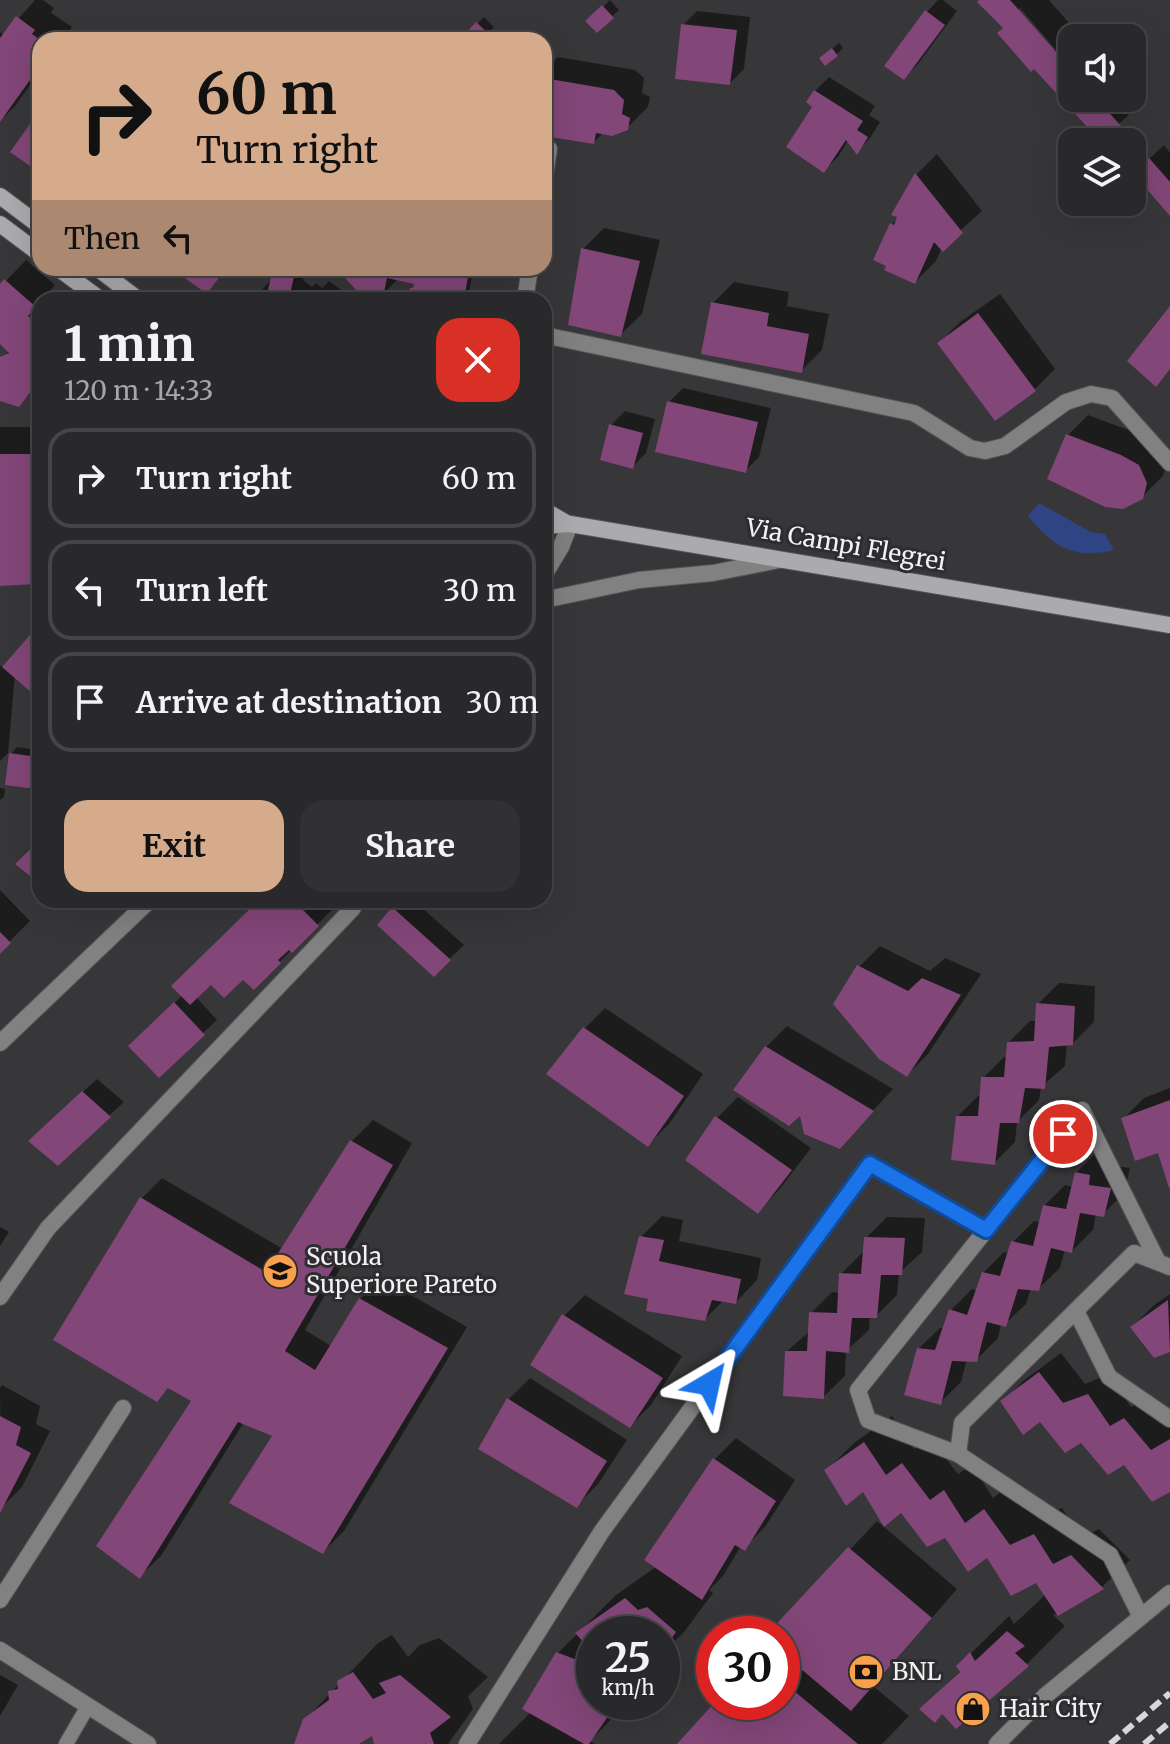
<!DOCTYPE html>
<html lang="en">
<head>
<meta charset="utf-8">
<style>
  :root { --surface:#29282a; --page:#313032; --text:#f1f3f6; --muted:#a5a6a8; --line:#454447; --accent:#d6ab8b }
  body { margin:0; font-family:Merriweather,serif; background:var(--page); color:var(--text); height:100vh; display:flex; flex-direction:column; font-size:30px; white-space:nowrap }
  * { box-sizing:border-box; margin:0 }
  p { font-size:26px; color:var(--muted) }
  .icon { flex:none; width:44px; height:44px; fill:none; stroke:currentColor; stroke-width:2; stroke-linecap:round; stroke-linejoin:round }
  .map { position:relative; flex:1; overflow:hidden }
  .drawer { position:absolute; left:32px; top:292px; width:520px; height:616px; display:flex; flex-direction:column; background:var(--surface); border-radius:24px; box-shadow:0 8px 32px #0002,0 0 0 2px var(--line) }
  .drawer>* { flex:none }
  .banner { position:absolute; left:32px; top:32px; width:520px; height:244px; border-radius:24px; box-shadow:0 8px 32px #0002,0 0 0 2px var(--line); background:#d6ab8b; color:#111; overflow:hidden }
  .fabs { position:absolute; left:1058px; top:24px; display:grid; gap:16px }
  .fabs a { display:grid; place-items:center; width:88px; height:88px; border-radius:16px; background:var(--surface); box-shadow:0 8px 32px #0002,0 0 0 2px var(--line); font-size:40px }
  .speed { position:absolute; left:576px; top:1616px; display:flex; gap:16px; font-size:40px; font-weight:700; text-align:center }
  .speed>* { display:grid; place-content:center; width:104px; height:104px; border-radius:50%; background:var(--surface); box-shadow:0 8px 32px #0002,0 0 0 2px var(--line); line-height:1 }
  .speed small { font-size:20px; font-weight:400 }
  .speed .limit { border:12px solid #d22; background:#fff; color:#111 }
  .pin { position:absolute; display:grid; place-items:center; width:68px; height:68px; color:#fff; margin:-34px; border:4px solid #fff; border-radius:50%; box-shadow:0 2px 8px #0007 }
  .me { position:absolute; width:88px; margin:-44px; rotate:36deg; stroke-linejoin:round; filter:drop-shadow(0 0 6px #0008) }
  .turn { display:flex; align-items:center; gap:28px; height:168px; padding:0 32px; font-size:36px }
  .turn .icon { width:104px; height:104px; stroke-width:2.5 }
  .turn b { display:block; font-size:56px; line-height:68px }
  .then { display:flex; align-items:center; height:76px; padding:0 32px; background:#0003; gap:16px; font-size:30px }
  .round { display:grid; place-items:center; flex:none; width:84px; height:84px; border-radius:24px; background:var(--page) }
  .overview { display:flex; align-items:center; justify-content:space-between; height:136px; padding:0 32px }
  h1 { font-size:48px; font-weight:700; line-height:60px }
  .action { display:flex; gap:16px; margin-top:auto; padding:16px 32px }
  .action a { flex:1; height:92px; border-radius:24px; background:var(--accent); color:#111; font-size:32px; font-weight:700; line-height:92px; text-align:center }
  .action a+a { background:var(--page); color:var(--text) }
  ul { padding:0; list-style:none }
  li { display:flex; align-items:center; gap:24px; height:100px; margin:0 16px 12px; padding:0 16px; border:4px solid var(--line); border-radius:24px }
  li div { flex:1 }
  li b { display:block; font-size:30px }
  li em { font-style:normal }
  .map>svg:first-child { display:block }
</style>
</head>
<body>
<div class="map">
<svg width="1170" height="1744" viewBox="0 0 1170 1744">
  <rect width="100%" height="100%" fill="#373638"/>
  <path fill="#2f4483" d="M1039,503L1091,532L1105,534L1114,550C1074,560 1053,547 1028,516Z"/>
  <g fill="#0007" fill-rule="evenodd">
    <path d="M35,0H43L54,8L51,13L72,27L63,40H40V71L15,106L0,121V32L4,35Z"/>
    <path d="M610,0L619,10L597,30L588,21Z"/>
    <path d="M938,0H943L957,11L918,64L904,77L927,12Z"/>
    <path d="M982,0H1049L1082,38H1072V98H1132V95L1140,104L1102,140ZM1020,8L1056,50L1053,52L1017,11Z"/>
    <path d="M697,11L750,17L744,69L730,83L683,25Z"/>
    <path d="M484,17L494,27L482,40H470L466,36Z"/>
    <path d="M277,33L283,40H270Z"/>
    <path d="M839,43L843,48L837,54L828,52Z"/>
    <path d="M558,57L635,70L644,78L642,93L650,97L648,107L627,128L604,132L594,142L544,134V70Z"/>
    <path d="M829,77L875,106L869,115L880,122L870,138L857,152L848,140L838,157L824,170L815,107V91Z"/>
    <path d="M1164,145L1170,153V213L1149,159Z"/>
    <path d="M937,154L982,211L942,247L936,261L915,282L888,265L892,224L900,216L894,214L916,175Z"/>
    <path d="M604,228L660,240L642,314L621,334L583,249Z"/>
    <path d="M26,260L55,285L47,294L54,300H40V384L19,405L0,399V361L9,351L0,341V287Z"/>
    <path d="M275,268H306L303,280L312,287L316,283L322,288L329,281L341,290L333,300H252L272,279Z"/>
    <path d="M339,268H465L464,270L473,271L469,293L463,300L429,293L425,300H410L417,282L399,278L382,295Z"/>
    <path d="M734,282L789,292L787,306L829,314L822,350L801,371L713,303Z"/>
    <path d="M1000,294L1055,369L1034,390L939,343L960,322Z"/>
    <path d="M683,388L771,408L759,457L745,471L669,402Z"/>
    <path d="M625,411L655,419L646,453L632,467L611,425Z"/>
    <path d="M1088,415L1142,435L1167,461L1163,476L1141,498L1067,436Z"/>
    <path d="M0,427H40V578L35,582L0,584Z"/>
    <path d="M40,627V696L15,675L8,753L0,761V666H5Z"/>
    <path d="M17,747L37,750L40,782L37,785L11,754Z"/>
    <path d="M0,788L5,789L4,797L0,800Z"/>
    <path d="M0,890L30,921L0,951Z"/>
    <path d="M261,900H334L338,904L254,987L243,977L211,982L196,997L217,1020L203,1033L144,1032L183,995Z"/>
    <path d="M403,900H413L464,945L434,974L380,924Z"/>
    <path d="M880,946L930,971L945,958L981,974L928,1054L907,1075L859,967Z"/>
    <path d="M1059,983L1095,986L1094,1022L1073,1043H1067L1065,1066L1041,1087L1039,1100L1017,1122L1015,1142L994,1163L957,1117L978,1096H982L983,1078L1004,1057H1008L1009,1042L1030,1021H1037L1038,1004Z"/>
    <path d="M605,1008L703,1074L669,1124L648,1145L584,1029Z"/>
    <path d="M787,1026L893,1089L860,1125L801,1113L766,1047Z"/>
    <path d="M97,1079L124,1102L58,1163L44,1127Z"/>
    <path d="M1170,1088V1183L1160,1151L1123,1119L1144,1098Z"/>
    <path d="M738,1097L811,1148L779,1190L758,1211L717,1118Z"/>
    <path d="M373,1120L412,1143L305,1330L331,1346L360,1299L381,1278L467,1327L344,1531L323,1552L275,1435L244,1422L161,1556L140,1576L194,1400L170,1386L157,1400L141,1199L162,1178L283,1249L352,1141Z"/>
    <path d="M1097,1152L1109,1165L1130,1168L1124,1193L1103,1214L1096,1213L1093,1230L1072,1251L1065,1249L1060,1268L1038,1289L1031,1288L1026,1304L1005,1324H1001L998,1338L976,1360L967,1359L961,1382L940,1403L918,1349L940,1328H945L951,1310L972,1289L977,1291L983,1273L1004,1252L1009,1253L1013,1242L1034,1221L1040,1222L1044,1206L1065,1185L1073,1187L1076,1173Z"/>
    <path d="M662,1216L683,1220L679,1241L761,1258L757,1280L736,1302L724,1300L705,1319L651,1298L641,1237Z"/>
    <path d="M887,1217L925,1218L922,1252L899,1273L897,1295L876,1316H870L869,1330L846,1351L845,1376L824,1396L786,1352L810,1331L811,1313L832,1292L840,1293L841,1274L862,1253H865L866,1238Z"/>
    <path d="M0,1227L9,1232L0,1246Z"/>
    <path d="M1170,1294V1350L1154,1356L1132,1327L1153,1306Z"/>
    <path d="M585,1295L682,1356L651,1405L630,1426L564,1316Z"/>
    <path d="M1061,1353L1085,1384L1109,1374L1131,1407L1146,1398L1170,1427V1489L1125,1463L1003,1402L1023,1381Z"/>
    <path d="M530,1378L627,1440L598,1484L577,1505L509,1399Z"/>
    <path d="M2,1385L40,1406L36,1424L50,1431L22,1487L1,1508L0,1388Z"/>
    <path d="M892,1416L914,1449L930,1438L958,1474L972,1465L993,1498L1012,1483L1038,1519L1062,1508L1081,1538L1099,1529L1130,1560L1102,1587L1053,1615L1065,1626L1027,1664L943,1712L922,1709L961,1670L958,1666L1009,1616L1014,1624L1046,1594L1037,1581L946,1536L827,1470L854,1443Z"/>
    <path d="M736,1438L795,1480L765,1527L744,1548L741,1546L723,1576L709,1590L713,1593L684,1632L662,1654V1634H594V1702H628L590,1741L595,1744H499L531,1712L558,1653L616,1595L657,1566L715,1459Z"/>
    <path d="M877,1521L957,1589L873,1686L909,1716L882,1744H680L718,1702H782V1634H770Z"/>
    <path d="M392,1635L408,1657L420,1645L439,1638L488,1677L468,1696L473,1709L448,1744H376L373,1733L353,1744H296L305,1720L378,1643Z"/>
    <path d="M0,1675L18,1685L0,1716Z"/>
  </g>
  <g fill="#824678">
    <path d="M979,0H1010L1072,70V98H1096L1121,126L1101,142L1034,69L1031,72L997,33L1003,28L977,2Z"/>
    <path d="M602,5L614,18L597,33L585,21Z"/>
    <path d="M925,10L945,25L904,80L884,66Z"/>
    <path d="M16,16L35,30L32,34L40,40V66L0,122V38Z"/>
    <path d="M476,22L490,35L485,40H467L463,36Z"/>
    <path d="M681,24L737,30L730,85L675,79Z"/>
    <path d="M832,48L838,56L825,66L819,58Z"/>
    <path d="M544,78L614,90L624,100L622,114L630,118L628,130L612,136L596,133L594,144L544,136Z"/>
    <path d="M814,90L863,121L857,130L868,137L857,155L846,140L824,173L786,147L812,107L806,102Z"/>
    <path d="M40,110V173L10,152Z"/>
    <path d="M1149,158L1170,182V216L1132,172Z"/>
    <path d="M915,173L963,233L943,252L934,242L915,284L884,270L886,266L873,260L890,223L894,225L897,217L891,215Z"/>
    <path d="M581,248L640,261L621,337L568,325Z"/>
    <path d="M171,268H226L207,294Z"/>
    <path d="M273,268H296L290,294L297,300L300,295L307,300H250L255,292L268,290Z"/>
    <path d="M336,268H458L457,275L468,277L464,300L425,294L424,300H408L410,288H413L414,284L387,278L383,297L356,290Z"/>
    <path d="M4,279L36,307L28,316L36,322L40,317V380L19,407L0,401V357L9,353L0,344V284Z"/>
    <path d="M711,302L769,313L767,326L809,334L802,373L701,354Z"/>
    <path d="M1170,306V369L1156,387L1127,361Z"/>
    <path d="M978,313L1036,391L995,421L937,343Z"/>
    <path d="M667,401L758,422L746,473L655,452Z"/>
    <path d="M609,424L643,433L633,469L600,460Z"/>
    <path d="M1066,434L1121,455L1139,465L1147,483L1143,499L1123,509L1105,507L1047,479Z"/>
    <path d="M0,454H40V514H34L36,584L0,586Z"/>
    <path d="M37,627L40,628V700L2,667Z"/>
    <path d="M9,753L31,756L33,771L39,772L38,786L27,788L5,785Z"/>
    <path d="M40,840V884L15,864Z"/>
    <path d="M259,900H311L302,909L319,926L292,953L289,950L278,960L281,963L254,990L243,980L224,998L211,985L190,1005L171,986Z"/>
    <path d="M392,907L451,960L434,977L377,925Z"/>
    <path d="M0,932L11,943L0,954Z"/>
    <path d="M857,965L908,991L922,978L961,995L907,1077L879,1059L833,1004Z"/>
    <path d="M174,1002L205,1035L159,1078L128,1046Z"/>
    <path d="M1036,1003L1075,1006L1073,1045L1049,1047L1045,1089L1025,1088L1019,1123H1000L995,1165L951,1160L956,1116H978L981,1077H1004L1007,1042L1034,1041Z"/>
    <path d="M583,1027L684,1096L648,1147L546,1074Z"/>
    <path d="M765,1046L874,1111L840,1149L804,1134L800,1116L789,1126L733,1090Z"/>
    <path d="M82,1091L111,1117L58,1166L28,1141Z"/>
    <path d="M1170,1100V1188H1169L1158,1153L1135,1161L1121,1118Z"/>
    <path d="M715,1116L792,1170L758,1214L685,1160Z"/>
    <path d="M350,1140L393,1165L285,1351L315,1370L359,1298L448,1348L323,1554L229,1503L272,1436L238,1422L140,1579L96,1546L191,1401L168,1388L157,1402L53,1340L140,1197L266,1272Z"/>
    <path d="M1075,1172L1090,1175L1089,1185L1111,1188L1104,1217L1080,1213L1072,1253L1051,1248L1039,1291L1018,1289L1006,1327L987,1322L977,1362L952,1361L941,1405L904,1395L917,1348L935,1350L949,1309L967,1315L982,1272L1000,1276L1011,1241L1033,1246L1043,1205L1066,1209Z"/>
    <path d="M639,1236L664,1240L659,1261L741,1279L736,1304L712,1300L705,1321L646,1311L648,1299L624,1294Z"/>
    <path d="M864,1237L905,1238L902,1275H881L877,1318H852L849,1353L826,1351L824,1399L783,1396L785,1351H807L809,1312L837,1313L839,1273L861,1274Z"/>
    <path d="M1168,1300L1170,1352L1154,1358L1130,1327Z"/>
    <path d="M562,1314L663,1378L630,1428L530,1365Z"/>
    <path d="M1039,1372L1063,1403L1088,1394L1110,1426L1124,1418L1151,1450L1170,1439V1492L1152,1502L1124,1465L1108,1475L1081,1443L1065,1453L1040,1422L1023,1435L1000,1401Z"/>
    <path d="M507,1398L607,1461L577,1508L478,1449Z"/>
    <path d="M0,1416L21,1427L16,1445L31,1453L0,1513Z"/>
    <path d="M864,1442L886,1475L902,1463L930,1500L944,1490L965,1523L984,1509L1010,1545L1034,1534L1053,1564L1071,1555L1104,1589L1058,1616L1036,1583L1011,1596L987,1558L968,1572L945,1538L927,1547L901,1513L884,1527L863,1492L846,1506L824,1470Z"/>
    <path d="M713,1458L776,1501L745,1551L735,1545L702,1600L644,1560Z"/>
    <path d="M848,1547L932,1618L851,1711L782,1653V1634H767Z"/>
    <path d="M625,1598L638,1610L647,1607L676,1632L662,1651V1634H594V1702H610L611,1712L589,1744H584L522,1709L556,1652L580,1661L588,1647L575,1633Z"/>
    <path d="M1007,1631L1025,1646L1015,1653L1029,1666L956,1729L942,1714L935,1723L919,1709L960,1672L956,1666L970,1652L975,1661Z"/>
    <path d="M353,1672L373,1699L386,1693L379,1683L400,1675L451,1717L430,1733L434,1744H374L372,1736L359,1744H294L303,1719L329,1700L328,1691L338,1689L337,1681Z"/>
    <path d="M782,1681L858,1744H677L715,1702H782Z"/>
  </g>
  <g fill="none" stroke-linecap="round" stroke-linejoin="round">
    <defs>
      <path id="service" d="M66,1744L88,1706"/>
      <g id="minor">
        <path d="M544,181L549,149"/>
        <path d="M525,300L530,268"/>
        <path d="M544,335L914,413L970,448L985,451L1005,446L1066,402L1091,394L1112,398L1170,463"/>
        <path d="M0,1297L48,1228L353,908"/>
        <path d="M1076,1311L1109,1377L1170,1419"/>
        <path d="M958,1454L868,1420L858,1390L1082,1110L1158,1262"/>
        <path d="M0,1600L123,1408"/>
        <path d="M1141,1617L1110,1555L958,1454L962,1423L1134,1253L1170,1267"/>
        <path d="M467,1744L602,1531L870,1164L986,1230"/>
      </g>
      <g id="tertiary">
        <path d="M544,575L561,547L570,524"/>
        <path d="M544,600L639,580L713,573L779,560"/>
        <path d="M0,1043L150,900"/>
        <path d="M0,1650L148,1744"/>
        <path d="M997,1744L1045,1696L1170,1593"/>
      </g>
      <g id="secondary">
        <path d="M0,196L40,226"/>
        <path d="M0,224L40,254"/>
        <path d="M58,268L101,300"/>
        <path d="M97,268L139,300"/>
        <path d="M544,510L568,524"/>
        <path d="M544,526L570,524L1170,625"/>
      </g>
    </defs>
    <use href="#service" stroke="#555456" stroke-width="16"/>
    <use href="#minor" stroke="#555456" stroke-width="18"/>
    <use href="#tertiary" stroke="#555456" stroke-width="18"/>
    <use href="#secondary" stroke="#555456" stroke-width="18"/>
    <use href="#service" stroke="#818182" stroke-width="14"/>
    <use href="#minor" stroke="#818182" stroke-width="16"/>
    <use href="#tertiary" stroke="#818182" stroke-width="16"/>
    <use href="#secondary" stroke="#abaaad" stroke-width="16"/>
    <g stroke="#d8d7d9" stroke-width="6" stroke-dasharray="12 6" stroke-linecap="butt">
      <path d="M1110,1744L1170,1693"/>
      <path d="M1144,1744L1170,1722"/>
    </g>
  </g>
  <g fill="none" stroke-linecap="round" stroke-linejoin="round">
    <defs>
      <path id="route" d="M709,1384L870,1164L986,1230L1063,1134"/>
    </defs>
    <use href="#route" stroke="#114b97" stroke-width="20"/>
    <use href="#route" stroke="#1a73e8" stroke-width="14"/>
  </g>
  <defs>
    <symbol id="school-disc" viewBox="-11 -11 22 22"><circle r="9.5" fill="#f9a04c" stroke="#2d2c2e"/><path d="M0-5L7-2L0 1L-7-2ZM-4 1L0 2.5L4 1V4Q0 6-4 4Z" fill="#111"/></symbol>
    <symbol id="bank-disc" viewBox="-11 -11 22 22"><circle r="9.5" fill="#f9a04c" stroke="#2d2c2e"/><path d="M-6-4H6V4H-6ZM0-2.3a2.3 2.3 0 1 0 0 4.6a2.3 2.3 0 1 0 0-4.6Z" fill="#111"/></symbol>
    <symbol id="shop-disc" viewBox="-11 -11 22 22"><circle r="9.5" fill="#f9a04c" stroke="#2d2c2e"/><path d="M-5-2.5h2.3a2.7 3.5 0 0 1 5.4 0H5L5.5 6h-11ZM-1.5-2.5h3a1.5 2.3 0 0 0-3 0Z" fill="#111"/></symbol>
  </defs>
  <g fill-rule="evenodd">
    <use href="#school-disc" x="260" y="1251" width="40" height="40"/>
    <use href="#bank-disc" x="846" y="1652" width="40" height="40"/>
    <use href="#shop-disc" x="953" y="1689" width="40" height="40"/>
  </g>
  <g text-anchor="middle" stroke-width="6" stroke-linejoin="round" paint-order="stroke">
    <g font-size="24" fill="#f2f1f3" stroke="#2d2c2e">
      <text transform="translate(846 545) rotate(10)" y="8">Via Campi Flegrei</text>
    </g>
    <g font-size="24" fill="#f2f1f3" stroke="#2d2c2e" text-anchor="start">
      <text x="306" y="1265">Scuola<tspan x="306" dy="28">Superiore Pareto</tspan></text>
      <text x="892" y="1680">BNL</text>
      <text x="999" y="1717">Hair City</text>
    </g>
  </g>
</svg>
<div class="fabs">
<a><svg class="icon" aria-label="sound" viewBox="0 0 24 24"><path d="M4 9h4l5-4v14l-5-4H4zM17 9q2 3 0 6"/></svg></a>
<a><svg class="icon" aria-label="layers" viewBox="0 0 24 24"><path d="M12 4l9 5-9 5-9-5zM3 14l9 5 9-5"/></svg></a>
</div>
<div class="speed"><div>25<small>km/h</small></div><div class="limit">30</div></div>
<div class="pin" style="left:1063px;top:1134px;background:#d93025"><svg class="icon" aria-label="arrive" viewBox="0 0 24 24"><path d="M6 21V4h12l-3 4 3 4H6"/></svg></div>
<svg class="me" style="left:709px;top:1384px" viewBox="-20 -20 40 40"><path d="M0-17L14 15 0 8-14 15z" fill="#1a73e8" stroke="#fff" stroke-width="4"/></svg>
<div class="banner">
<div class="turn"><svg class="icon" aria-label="right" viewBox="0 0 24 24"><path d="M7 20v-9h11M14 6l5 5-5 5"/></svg><div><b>60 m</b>Turn right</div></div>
<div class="then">Then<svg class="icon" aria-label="left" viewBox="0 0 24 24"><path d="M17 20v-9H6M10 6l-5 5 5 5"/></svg></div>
</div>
<section class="drawer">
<div class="overview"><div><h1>1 min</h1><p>120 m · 14:33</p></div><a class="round" style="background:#d93025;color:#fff"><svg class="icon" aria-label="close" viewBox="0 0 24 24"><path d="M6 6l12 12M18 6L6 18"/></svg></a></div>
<ul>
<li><svg class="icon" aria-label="right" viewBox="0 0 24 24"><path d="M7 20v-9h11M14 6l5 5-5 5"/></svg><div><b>Turn right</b></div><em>60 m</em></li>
<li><svg class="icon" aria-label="left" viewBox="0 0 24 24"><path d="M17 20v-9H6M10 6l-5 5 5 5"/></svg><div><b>Turn left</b></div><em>30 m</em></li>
<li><svg class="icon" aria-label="arrive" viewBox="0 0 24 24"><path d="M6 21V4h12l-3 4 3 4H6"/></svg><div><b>Arrive at destination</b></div><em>30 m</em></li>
</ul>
<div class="action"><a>Exit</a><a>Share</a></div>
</section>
</div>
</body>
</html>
